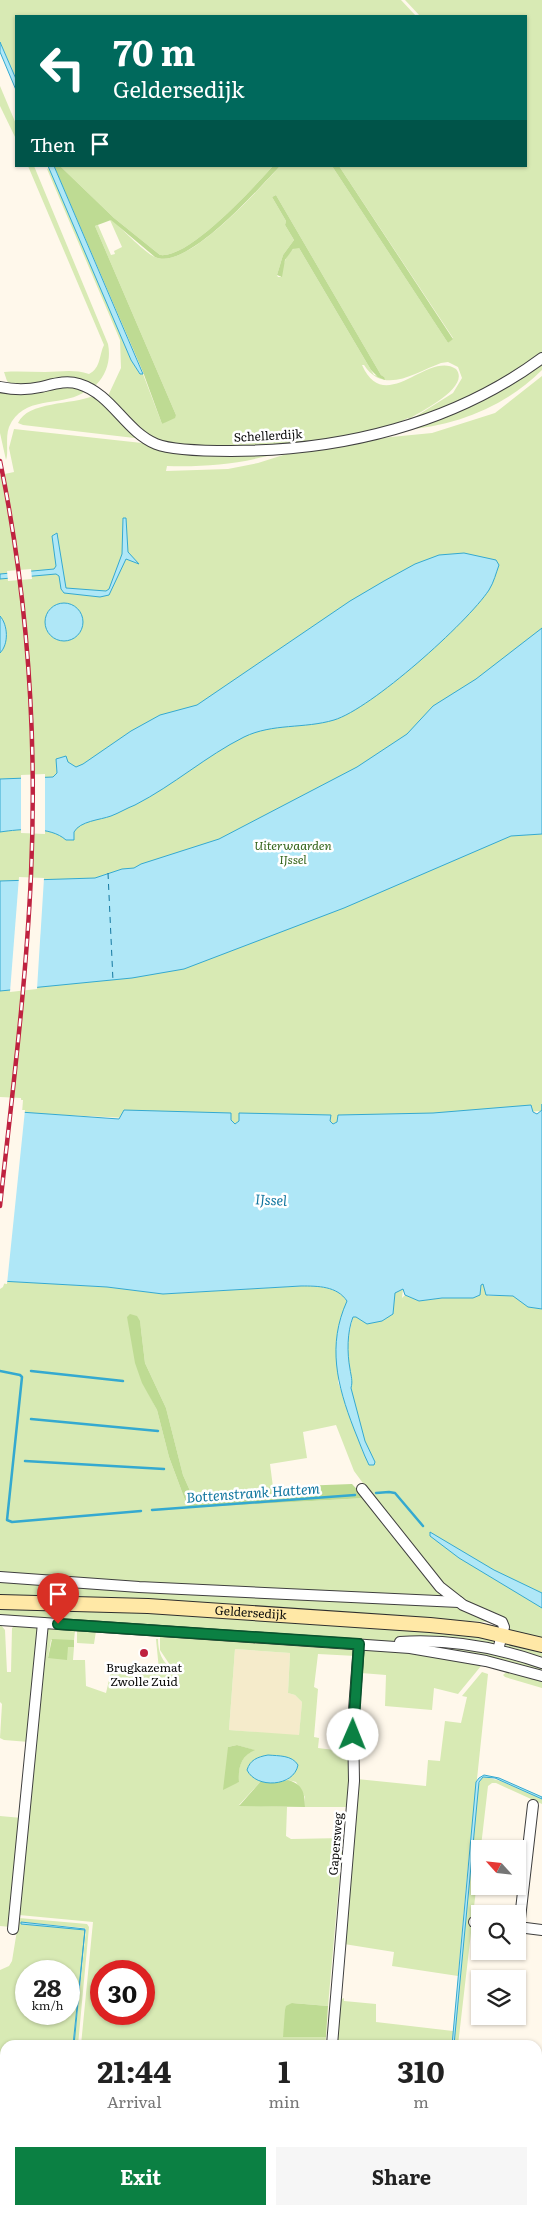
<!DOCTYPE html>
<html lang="en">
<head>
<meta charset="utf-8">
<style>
  :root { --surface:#fff; --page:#f6f6f6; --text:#222; --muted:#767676; --accent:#0b8043 }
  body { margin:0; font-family:Literata,serif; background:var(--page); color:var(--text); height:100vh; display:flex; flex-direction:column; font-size:19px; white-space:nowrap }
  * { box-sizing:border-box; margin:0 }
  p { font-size:16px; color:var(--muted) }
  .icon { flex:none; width:28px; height:28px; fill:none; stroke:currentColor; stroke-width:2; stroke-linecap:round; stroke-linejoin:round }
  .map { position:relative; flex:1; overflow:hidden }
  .drawer { position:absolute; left:0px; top:2040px; width:542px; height:175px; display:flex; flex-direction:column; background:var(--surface); border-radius:15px 15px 0 0; box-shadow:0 1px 4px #0004 }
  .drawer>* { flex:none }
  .guide { position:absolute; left:15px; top:15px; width:512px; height:152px; border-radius:0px; box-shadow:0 1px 4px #0004; background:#00695c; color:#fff; overflow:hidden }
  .needle { width:32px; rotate:297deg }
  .controls { position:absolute; left:471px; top:1840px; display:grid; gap:10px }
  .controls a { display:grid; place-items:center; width:55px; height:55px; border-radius:0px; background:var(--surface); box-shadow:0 1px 4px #0004; font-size:25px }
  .speed { position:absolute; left:15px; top:1960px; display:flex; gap:10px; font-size:25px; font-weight:700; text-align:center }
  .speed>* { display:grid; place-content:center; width:65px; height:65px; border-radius:50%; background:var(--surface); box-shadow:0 1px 4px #0004; line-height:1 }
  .speed small { font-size:12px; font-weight:400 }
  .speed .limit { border:8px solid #d22; background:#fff; color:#111 }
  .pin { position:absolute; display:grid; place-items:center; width:42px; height:42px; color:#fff; margin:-51px -21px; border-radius:50% 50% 50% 0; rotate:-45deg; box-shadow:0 0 5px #0007 }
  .pin .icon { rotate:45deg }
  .me { position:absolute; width:55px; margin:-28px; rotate:1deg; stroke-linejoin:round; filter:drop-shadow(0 0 4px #0008) }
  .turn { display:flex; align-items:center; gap:18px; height:105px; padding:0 15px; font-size:22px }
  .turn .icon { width:65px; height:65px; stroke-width:2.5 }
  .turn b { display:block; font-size:35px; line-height:42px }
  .then { display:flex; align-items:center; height:48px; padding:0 15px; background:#0003; gap:10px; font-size:19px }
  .eta { display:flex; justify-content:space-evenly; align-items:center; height:85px; text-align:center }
  .eta b { font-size:30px; font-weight:700; line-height:35px }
  .primary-button { display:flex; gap:10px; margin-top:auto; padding:10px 15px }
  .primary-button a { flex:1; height:58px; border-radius:0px; background:var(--accent); color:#fff; font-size:20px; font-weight:700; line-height:58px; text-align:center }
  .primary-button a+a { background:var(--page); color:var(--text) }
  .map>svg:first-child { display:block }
</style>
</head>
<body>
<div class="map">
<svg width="542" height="2215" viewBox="0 0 542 2215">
  <rect width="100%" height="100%" fill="#fff8eb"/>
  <path fill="#f5ebcb" d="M235,1649L290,1653L288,1693L295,1695L302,1702L299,1736L229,1730Z"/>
  <g fill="#d8eab4" fill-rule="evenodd">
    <path d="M0,0H401L416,16H16V79L0,42Z"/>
    <path d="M405,0H542V355L467,399L410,420L453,393L462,378L458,367L448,362L441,363C416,372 384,396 364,365H362C385,417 428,350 456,369C471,387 422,411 409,419L408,418L381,431L344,441L238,449L172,445L147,437L107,398L121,368L120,340L47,169L49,168L131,360L140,374H143L162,424L176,415L95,226L98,225L111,255L115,254L114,251L122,247L110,220L111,219C121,228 145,253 155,257C186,272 260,188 280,166H332L448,343L453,338L339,166H526V16H420ZM276,195L381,375L384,377L374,375L371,370L299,248L296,247C286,254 282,266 281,277H278L277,275L283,255L294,240L285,225L286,221L272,197Z"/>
    <path d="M0,86L16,124V139L0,106Z"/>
    <path d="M28,166H34L108,344C111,359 107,374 96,385L29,386L11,384L7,381L4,372C18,371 31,372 45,372C61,372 73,369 89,374C101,368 99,355 104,345Z"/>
    <path d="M60,166H273C253,188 189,259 160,255L114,218Z"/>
    <path d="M542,361V370C505,407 455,426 404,430Z"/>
    <path d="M542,376V1111L333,1123H233L22,1113L23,1100H0V475L14,472L9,448L14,429L151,444L282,452C241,464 209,467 167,466L166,471L228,469L258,463L299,450L391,437L432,433L495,413Z"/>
    <path d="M69,385L84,391L83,393C59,407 23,395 9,427C5,438 9,453 6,460L0,433V389Z"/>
    <path d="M93,396L143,439L23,425L18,423C28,401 72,405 93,396Z"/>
    <path d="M5,1281L107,1287L163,1294L301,1286C318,1286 337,1286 347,1301L341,1318L338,1382L362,1450L368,1462L371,1465H374L360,1438L347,1382L348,1338L353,1317L395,1289H403L402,1298L405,1295L419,1301L442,1298H473L478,1296L477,1283L487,1282L488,1296H513L539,1309H542V1640L507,1631V1627L487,1622L0,1597V1289L3,1287ZM140,1321L145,1363L166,1408L183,1475L191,1493L273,1487L270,1464L307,1458L303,1432L336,1425L354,1471L371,1494L365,1498L188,1508L169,1457L157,1410L143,1383Z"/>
    <path d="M0,1607C166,1612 331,1622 496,1638L495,1642L487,1645L409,1640L381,1643L0,1616Z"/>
    <path d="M0,1624L5,1630L7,1672H11L12,1628L17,1624L38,1628L29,1742L4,1740L0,1738L2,1704L0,1702Z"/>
    <path d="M48,1627L73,1628L75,1631L74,1640H51L48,1658L68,1647H74L73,1660H85L86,1686L106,1693L112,1667L159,1670L156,1639H158C158,1651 162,1663 172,1668L160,1650V1636L350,1647L354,1650L356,1656L318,1654L314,1687L318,1689L314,1737L319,1738L318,1748L350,1752L347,1807H305V1797L296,1782L288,1780L295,1761L281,1756L258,1780L261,1781L239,1805L287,1807L286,1836L291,1839L343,1838L328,2006L292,2003L283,2037H326L325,2045H81L93,1922L19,1915L45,1631ZM235,1649L290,1653L288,1693L295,1695L302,1702L299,1735L229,1730ZM237,1745L254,1750C240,1757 238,1768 239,1782L232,1784L228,1747ZM101,1971H144V2014H101Z"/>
    <path d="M80,1629L96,1631L94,1644L77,1643V1631Z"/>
    <path d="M504,1642L542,1650V1661L507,1648Z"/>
    <path d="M400,1644L473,1647L542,1667V1671L517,1664Z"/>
    <path d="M370,1647L480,1663L481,1666L458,1694L434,1688L432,1710L385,1706L386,1675L361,1673C361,1663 359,1651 370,1647Z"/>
    <path d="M509,1670L542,1679V1688L505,1677L503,1675Z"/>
    <path d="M482,1672L488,1674L468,1865L458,1976L392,1966L394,1952L344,1944L357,1779L426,1786L428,1760L440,1761L445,1721L461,1723L467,1697L462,1696Z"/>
    <path d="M485,1777L501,1781L542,1799V1804L496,1783H492L488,1786L458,2045H454L478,1787L481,1778Z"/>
    <path d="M0,1816L22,1818L11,1927L0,1926Z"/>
    <path d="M19,1918L87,1924L89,1927L78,2045H74L86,1930L85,1928L21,1922V1924L85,1930L73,2045H5V2061L0,2063V1970L9,1966L12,1961ZM26,1971H69V2014H26Z"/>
    <path d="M344,1998V2001L376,2004V2022L453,2031L452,2045H334L340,2000Z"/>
    <path d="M0,2139L5,2140V2174L0,2173Z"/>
    <path d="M542,2146V2201L540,2202H542V2206L538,2207V2156Z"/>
    <path d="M0,2181L5,2182V2210H57L56,2215H0Z"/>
    <path d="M65,2210H312L311,2215H65Z"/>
    <path d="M320,2210H435L434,2215H319Z"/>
  </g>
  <g fill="#bedb93">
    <path d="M54,166H60L114,218L160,255C189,259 253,188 273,166H280C259,188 186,272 155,257L111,220L95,226L176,415L175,418L162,424L143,372Z"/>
    <path d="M332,166H339L453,339L448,343Z"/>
    <path d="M276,195L381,375L384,377L385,380L378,377L371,370L299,248L293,249L285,260L282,277L277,275L283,255L294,240L285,225L286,221L272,197Z"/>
    <path d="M130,1314L137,1316L140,1321L145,1363L166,1408L183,1475L191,1493L273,1487L352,1484L365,1498L188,1508L169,1457L157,1410L142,1383L135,1363L127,1317Z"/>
    <path d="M52,1639L74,1640V1647H68L67,1660L48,1658Z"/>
    <path d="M237,1745L255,1750C241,1756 238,1767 239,1782L223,1790L228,1747Z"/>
    <path d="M288,1780C302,1784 305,1792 305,1807L239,1806L261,1781L270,1783Z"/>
    <path d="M292,2003L328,2006L326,2037H283L285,2010L286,2006Z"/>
  </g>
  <path fill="#e8f1c6" d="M0,2101L5,2102V2140L0,2139Z"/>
  <g fill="#afe7f7" stroke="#34a9d0">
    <path d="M0,42L16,79V90L0,52Z"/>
    <path d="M48,166H54L143,374H140L131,360Z"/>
    <path d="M123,518H126L128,552L139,564L126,559L109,595L100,597L64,593L61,589L59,576L56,574L0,579V574L54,569L56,566L52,536L57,533L66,588L106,591L109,589L122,554Z"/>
    <path d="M464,553L496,560L499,565C496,573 494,582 489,590C467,623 371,709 334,720C304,729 273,723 244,737C206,756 174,785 135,805C127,808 119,813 111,816C100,820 80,821 74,832V840H66C50,826 21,829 0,832V779L53,777L57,773L56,759L66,756L68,762L76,767L83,764L131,731L160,715L197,705L350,601L384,581L415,564L439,555Z"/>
    <circle cx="64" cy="622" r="19"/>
    <path d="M0,616C8,625 9,644 0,653Z"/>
    <path d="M542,628V834L511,836L344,908L184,969L132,978L0,991V881L95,878L122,869L134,868L141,864L219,839L357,767L407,734L433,706L476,679Z"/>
    <path d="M0,1100L20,1112L119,1119L124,1110L231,1113V1120L235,1124L239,1121V1113L331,1115L330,1121L333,1124L337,1122L338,1115L433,1113L531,1105L533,1112L537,1114L542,1110V1104V1309L528,1307L513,1296L486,1295L483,1284L481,1285L480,1295L473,1298H442L419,1301L405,1295L403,1289L395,1293L393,1314L382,1321L367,1324L356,1317H353C347,1332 347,1353 350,1369C351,1376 353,1381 351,1388L365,1441L375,1462L374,1465H369C363,1453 359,1441 354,1429C337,1385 327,1345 347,1301C337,1286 318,1286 301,1286L163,1294L107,1287L0,1281Z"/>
    <path d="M430,1532L494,1570L542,1593V1608L459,1558L430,1536Z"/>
    <path d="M268,1755C279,1756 292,1755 298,1765C294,1787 256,1789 247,1770C250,1760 257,1757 268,1755Z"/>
    <path d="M484,1775L499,1778L542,1797V1799L495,1778L483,1777L479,1782L454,2045H452L476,1782L479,1778Z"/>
    <path d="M21,1922L85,1929L74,2045H73L85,1930L21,1924Z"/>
  </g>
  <g fill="#fff8eb">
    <path d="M31,569L32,579L8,581L7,571Z"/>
    <path d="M45,774V834L21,833V775Z"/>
    <path d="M19,877L44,878L37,989L10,992Z"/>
    <path d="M0,1097L21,1098L22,1110H25L7,1284L0,1283Z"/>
  </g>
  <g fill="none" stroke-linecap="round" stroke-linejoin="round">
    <g stroke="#34a9d0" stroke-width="2.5">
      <path d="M0,1371L20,1375L22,1377L7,1520L12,1522L141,1511"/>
      <path d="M31,1371L123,1381"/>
      <path d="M31,1419L158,1431"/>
      <path d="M25,1461L164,1469"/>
      <path d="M376,1493L389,1492L395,1493L423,1526"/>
      <path d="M152,1510L355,1495"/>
    </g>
    <path stroke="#1377a0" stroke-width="1" stroke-dasharray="6 5" stroke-linecap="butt" d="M108,873L113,981"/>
    <defs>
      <g id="minor">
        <path d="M0,387C14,390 28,390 41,387C54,384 66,380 79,384C112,394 125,431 156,444C173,451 212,451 231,451C341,451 453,424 542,358"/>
        <path d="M362,1489L440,1587L463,1605L502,1622L504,1627L498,1650"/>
        <path d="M0,1577L139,1587L459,1602"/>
        <path d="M0,1620L410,1648L486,1661L542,1676"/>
        <path d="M400,1642C448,1639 496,1647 542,1663"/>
        <path d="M474,1922H480"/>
        <path d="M518,1927L542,1930"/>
        <path d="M519,1927L533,1805"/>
        <path d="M13,1929L43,1623"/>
        <path d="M332,2045L354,1781L353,1723L359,1644"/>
        <path d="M538,2128H542"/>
        <path d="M317,2215L318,2210"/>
        <path d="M520,2215L542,2209"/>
      </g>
      <g id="secondary">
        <path id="s1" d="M0,1602L148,1606L430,1625L479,1630L542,1645"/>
      </g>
    </defs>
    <use href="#minor" stroke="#3f3f3f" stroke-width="12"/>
    <use href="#secondary" stroke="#2e2e2e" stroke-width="16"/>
    <use href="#minor" stroke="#fff" stroke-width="10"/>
    <use href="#secondary" stroke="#ffe8a6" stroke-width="14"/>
    <defs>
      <path id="rail" d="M0,461C28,597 37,737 31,875C26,986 12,1096 0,1206"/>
    </defs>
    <use href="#rail" stroke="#bf2240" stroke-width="4.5"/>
    <use href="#rail" stroke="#fff" stroke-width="2.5" stroke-dasharray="8" stroke-linecap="butt"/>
  </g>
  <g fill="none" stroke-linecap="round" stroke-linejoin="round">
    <defs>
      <path id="route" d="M58,1624L359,1644L353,1735"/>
    </defs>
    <use href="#route" stroke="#07532c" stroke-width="12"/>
    <use href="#route" stroke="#0b8043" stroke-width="9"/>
  </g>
  <circle fill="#bf2240" stroke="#fff" stroke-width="2" cx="144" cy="1653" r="5"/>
  <g text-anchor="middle" stroke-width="5" stroke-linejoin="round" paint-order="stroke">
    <g font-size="12" fill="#0c0c0c" stroke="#fff">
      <text transform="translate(268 436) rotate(-3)" y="4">Schellerdijk</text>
      <text dy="4" stroke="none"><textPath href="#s1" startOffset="251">Geldersedijk</textPath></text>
      <text transform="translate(336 1844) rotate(-85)" y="4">Gapersweg</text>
    </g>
    <g font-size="12" font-style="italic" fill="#35651b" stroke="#fff">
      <text x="293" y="850">Uiterwaarden<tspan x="293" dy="14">IJssel</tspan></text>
    </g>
    <g font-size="12" fill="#0c0c0c" stroke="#fff">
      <text x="144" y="1672">Brugkazemat<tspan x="144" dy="14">Zwolle Zuid</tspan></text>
    </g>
    <g font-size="14" font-style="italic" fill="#1377a0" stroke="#fff">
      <text transform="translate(271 1200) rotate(3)" y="5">IJssel</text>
      <text transform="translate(253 1493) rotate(-4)" y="5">Bottenstrank Hattem</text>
    </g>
  </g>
</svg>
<div class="controls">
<a><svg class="needle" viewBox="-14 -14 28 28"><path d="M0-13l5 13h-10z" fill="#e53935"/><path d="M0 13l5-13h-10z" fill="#767676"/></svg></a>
<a><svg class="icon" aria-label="search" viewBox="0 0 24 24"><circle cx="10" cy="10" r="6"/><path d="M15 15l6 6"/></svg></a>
<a><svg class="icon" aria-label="layers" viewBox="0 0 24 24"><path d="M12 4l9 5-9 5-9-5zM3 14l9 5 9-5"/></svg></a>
</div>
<div class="speed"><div>28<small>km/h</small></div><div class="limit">30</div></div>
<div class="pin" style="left:58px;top:1624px;background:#d93025"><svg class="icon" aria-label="arrive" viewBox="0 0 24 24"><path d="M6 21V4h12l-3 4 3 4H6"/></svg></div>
<svg class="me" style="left:353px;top:1735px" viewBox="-20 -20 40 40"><circle r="19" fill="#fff"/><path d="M0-13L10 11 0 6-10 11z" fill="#0b8043"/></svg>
<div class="guide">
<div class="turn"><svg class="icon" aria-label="left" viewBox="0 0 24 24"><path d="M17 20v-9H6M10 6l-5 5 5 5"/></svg><div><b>70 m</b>Geldersedijk</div></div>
<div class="then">Then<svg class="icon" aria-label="arrive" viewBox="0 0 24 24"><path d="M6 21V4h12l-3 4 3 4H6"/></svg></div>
</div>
<section class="drawer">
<div class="eta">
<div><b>21:44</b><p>Arrival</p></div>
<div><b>1</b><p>min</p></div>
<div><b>310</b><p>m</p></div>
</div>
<div class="primary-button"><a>Exit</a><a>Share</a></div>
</section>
</div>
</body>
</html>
